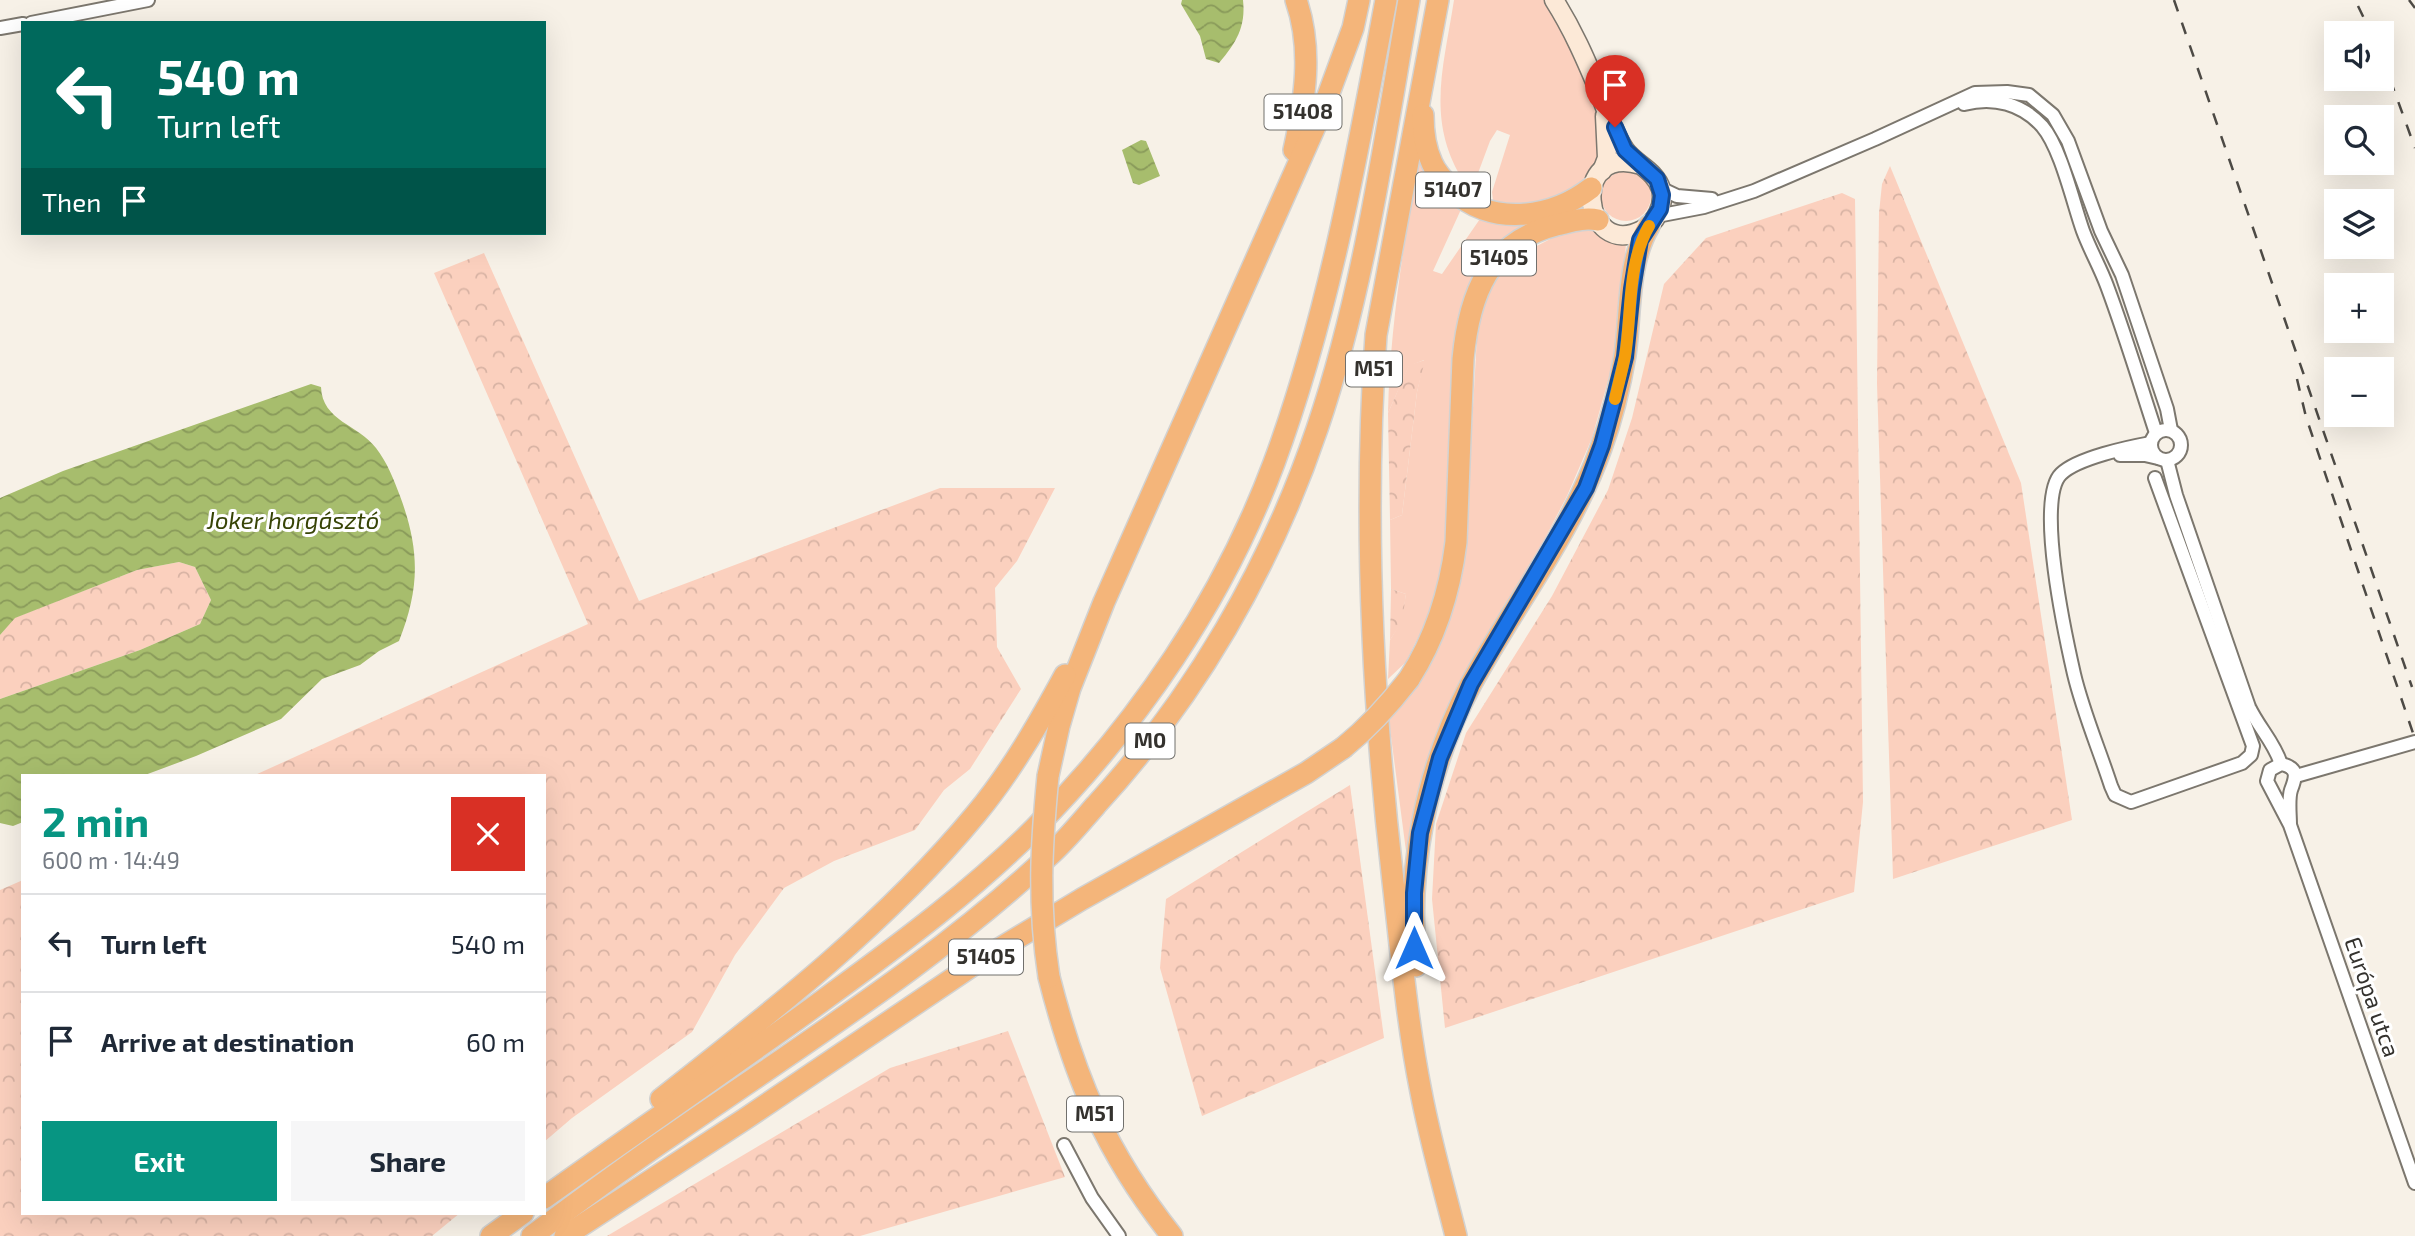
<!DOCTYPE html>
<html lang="en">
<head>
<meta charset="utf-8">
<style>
  :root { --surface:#fff; --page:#f6f6f7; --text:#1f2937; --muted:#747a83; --line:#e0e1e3; --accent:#079582 }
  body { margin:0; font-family:"Exo 2",sans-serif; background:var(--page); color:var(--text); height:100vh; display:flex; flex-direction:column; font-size:26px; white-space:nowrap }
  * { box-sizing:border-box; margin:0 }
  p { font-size:23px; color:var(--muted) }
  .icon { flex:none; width:38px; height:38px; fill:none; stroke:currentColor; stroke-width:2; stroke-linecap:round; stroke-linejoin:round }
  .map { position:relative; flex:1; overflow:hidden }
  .side { position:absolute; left:21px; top:774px; width:525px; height:441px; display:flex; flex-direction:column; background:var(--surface); border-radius:0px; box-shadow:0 7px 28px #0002 }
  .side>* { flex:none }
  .hud { position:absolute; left:21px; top:21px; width:525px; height:214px; border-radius:0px; box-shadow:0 7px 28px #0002; background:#00695c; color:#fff; overflow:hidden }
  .fabs { position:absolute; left:2324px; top:21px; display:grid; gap:14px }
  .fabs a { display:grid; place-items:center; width:70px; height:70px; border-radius:0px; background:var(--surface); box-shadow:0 7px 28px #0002; font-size:35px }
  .pin { position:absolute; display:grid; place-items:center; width:60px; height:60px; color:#fff; margin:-72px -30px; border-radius:50% 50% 50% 0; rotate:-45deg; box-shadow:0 0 7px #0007 }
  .pin .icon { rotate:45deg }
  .me { position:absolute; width:77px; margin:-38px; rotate:0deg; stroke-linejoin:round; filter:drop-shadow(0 0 5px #0008) }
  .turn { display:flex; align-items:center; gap:24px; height:147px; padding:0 21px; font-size:32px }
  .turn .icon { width:91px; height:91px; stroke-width:2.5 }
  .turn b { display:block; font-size:49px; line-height:60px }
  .then { display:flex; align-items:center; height:66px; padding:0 21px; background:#0003; gap:14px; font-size:26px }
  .round { display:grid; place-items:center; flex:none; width:74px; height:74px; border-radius:0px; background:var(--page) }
  .overview { display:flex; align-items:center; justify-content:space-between; height:119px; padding:0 21px }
  h1 { font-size:42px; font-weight:700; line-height:52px; color:var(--accent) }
  .button { display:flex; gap:14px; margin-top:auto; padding:14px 21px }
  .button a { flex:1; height:80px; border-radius:0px; background:var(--accent); color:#fff; font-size:28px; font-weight:700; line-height:80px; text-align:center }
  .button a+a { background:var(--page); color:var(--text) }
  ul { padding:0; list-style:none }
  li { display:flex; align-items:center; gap:21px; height:98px; padding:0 21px; border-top:2px solid var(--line) }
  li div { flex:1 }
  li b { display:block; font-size:26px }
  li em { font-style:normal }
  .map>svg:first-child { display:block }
</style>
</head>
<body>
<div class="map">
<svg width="2415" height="1236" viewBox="0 0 2415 1236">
  <defs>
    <pattern id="forest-crowns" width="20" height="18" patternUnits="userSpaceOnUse" patternTransform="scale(1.75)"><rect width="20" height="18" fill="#fbd0be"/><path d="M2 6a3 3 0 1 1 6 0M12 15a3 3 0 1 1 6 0" fill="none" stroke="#d8b3a4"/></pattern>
    <pattern id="water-waves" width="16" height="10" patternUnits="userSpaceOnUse" patternTransform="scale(1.75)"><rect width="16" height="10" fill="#a7bd6d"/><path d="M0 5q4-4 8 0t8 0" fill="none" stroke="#899a5a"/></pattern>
  </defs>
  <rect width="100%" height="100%" fill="#f7f1e7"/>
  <g fill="#fbd0be">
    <path d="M1454,0H1545L1578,57L1593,94L1598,128V161L1590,177L1561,200L1514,207L1493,200L1492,192L1510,135L1497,130L1490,141L1474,184L1464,182C1425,121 1444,66 1454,0Z"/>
    <path d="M1421,142L1463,205L1433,271L1442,274L1482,216H1559L1486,261L1463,302L1454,351L1449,538L1435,603L1406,662L1388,679L1390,640L1401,622L1406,594L1391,589L1390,520L1402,515L1417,392L1424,360L1409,366L1388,413C1390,321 1406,232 1421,142Z"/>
    <circle cx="1626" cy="196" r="25"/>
    <path d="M1591,225L1626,242L1622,308L1613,363L1592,438L1567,496L1542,544L1474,658L1409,874L1389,721L1425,672L1449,621L1465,549L1478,319L1492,279L1519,255L1566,231Z"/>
  </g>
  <g fill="url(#forest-crowns)">
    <path d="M1890,166L2021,483L2072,820L1893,879L1877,384L1879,213L1882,184Z"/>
    <path d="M1842,193L1855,199L1863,802L1854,892L1445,1028L1432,899L1436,824L1466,733L1552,596L1608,490L1632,418L1664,284L1706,238Z"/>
    <path d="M484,253L639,601L940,488H1055L1017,561L995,588L997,647L1021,689L970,769L944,790L915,830L834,861L784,888L735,955L692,1032L572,1118L544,1142V775H255L588,624L434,273Z"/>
    <path d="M1425,360L1417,392L1402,515L1390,520L1388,413L1409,365Z"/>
    <path d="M179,562L195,567L211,600L200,624L140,650L0,699V635L14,618L137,570Z"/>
    <path d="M1391,589L1406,594L1402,622L1390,640Z"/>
    <path d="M1350,785L1384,1038L1202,1116L1160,968L1166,899Z"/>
    <path d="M23,880V1213H460L432,1236H0V890Z"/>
    <path d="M1008,1031L1065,1177L860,1236H607L890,1068Z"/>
  </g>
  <g fill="url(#water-waves)">
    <path d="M1182,0H1243C1246,27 1236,43 1219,63L1206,59L1200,36L1181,4Z"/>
    <path d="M1141,140L1146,141L1160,176L1139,185L1133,183L1122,150Z"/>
    <path d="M311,384L321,387C322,421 359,425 376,448C387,462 394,480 400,496C420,550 420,588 399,641L379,651L360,665L322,679L281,719L196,756L145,775H23V822L13,826L0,823V699L140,650L200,624L211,600L195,567L179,562L137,570L15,618L0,635V498L63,471Z"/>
  </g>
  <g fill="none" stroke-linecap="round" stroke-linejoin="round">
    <defs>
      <g id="street">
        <path d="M31,23L148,0"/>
        <path d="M0,28L23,24"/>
        <path d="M1964,104C1994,96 2022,104 2042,126C2061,148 2073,203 2083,231C2090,250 2100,267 2107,286C2125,334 2140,384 2156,433"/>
        <path d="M1660,188L1677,196L1712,199"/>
        <path d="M1657,216L1704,207L1754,191L1875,139L1975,93L2007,92L2029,95L2053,115L2068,141L2101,231L2122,275L2167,409L2171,430"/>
        <circle cx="2166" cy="445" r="15"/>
        <path d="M2151,443C2129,447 2077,458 2061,474C2035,499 2066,639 2074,674C2083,712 2099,749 2111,786L2115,795L2131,802L2242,763L2251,755L2253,746L2155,478"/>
        <path d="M2120,455H2145L2158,458"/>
        <path d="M2167,460L2176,495L2249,707C2259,728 2274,742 2281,764"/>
        <path d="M2296,776L2415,742"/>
        <path d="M2290,825C2290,814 2288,799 2291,790C2296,777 2299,768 2281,764L2270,770L2267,781L2290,825L2415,1183"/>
        <path d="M1064,1145L1092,1198L1119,1236"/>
      </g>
      <g id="secondary">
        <path d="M1554,0C1573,30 1585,58 1599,91C1606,110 1614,134 1625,150C1636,165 1655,170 1661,189C1665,205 1656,223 1642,230C1582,261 1568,142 1641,165"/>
        <path d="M1602,171L1607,158L1605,116"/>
      </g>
      <g id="highway">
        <path d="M1438,0L1376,335C1363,518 1372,700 1393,881C1401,951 1407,1022 1421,1092C1430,1140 1444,1188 1456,1236"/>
        <path d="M1423,115C1423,131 1425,148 1432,163C1436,173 1444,181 1452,189C1489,227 1551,219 1591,188"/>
        <path d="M1294,150C1305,100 1313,49 1296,0"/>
        <path d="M1409,679C1436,637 1450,591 1456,542L1463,359C1469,296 1488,242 1556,225C1570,222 1583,217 1598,220"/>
        <path d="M1048,776L1059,726L1070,688L1104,602L1325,104L1353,28L1359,0"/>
        <path d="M1416,966C1406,871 1426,769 1471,684C1514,605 1571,533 1601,448C1612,418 1620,385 1625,355C1631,313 1627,263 1649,226"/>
        <path d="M1049,977C1075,1079 1106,1153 1172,1236"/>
        <path d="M661,1099C772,1012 886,923 976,814C1011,772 1039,723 1065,675"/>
        <path d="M544,1198C640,1129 738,1063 833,993C903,942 974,889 1035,828C1138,724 1223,600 1274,463C1329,314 1357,156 1386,0"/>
        <path d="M491,1236L523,1213"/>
        <path d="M532,1236C579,1201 626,1166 675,1133C804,1043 938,960 1053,852C1068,838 1082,821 1096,805C1195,697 1270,568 1317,429C1364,291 1384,143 1409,0"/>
        <path d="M565,1236L745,1119L979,961L1082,899L1306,773L1343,748"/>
      </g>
    </defs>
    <use href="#street" stroke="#7c776e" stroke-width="16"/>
    <use href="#secondary" stroke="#7c776e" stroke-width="21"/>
    <use href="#highway" stroke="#d2d2d1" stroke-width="24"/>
    <use href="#street" stroke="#fff" stroke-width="12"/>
    <use href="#secondary" stroke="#fce9d7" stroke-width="18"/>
    <use href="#highway" stroke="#f4b57a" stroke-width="21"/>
    <g stroke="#4d4a45" stroke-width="2.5" stroke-dasharray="12 12" stroke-linecap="butt">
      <path d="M2174,0L2412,687"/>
      <path d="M2409,0L2415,8"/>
      <path d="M2358,6L2371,33"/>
      <path d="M2382,57L2415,148"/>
      <path d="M2297,379L2306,417L2415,739"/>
    </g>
    <defs>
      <g id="highway-bridge">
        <path d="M1343,748C1369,727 1389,705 1409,679"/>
        <path d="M1048,776C1041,847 1038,906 1049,977"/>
      </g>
    </defs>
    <use href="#highway-bridge" stroke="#d2d2d1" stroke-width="24" stroke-linecap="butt"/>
    <use href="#highway-bridge" stroke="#f4b57a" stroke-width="21"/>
  </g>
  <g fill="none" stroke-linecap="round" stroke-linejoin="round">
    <defs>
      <path id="route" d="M1414,948V893L1420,833L1440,758L1471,684L1586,488L1602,445L1614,400L1625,357L1632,289L1640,240L1660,209L1662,195L1657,179L1625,150L1615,127"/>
    </defs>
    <use href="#route" stroke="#114b97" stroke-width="18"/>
    <use href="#route" stroke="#1a73e8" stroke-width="12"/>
    <path stroke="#f59e0b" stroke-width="12" d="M1615,399C1618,385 1622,371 1625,356C1632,314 1627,264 1649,226"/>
  </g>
  <g text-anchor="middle" stroke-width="6" stroke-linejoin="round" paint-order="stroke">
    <g fill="#fff" stroke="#71706d" stroke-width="2">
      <rect x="1264.5" y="94.5" width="77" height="35" rx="5"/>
      <rect x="1416" y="172.5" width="74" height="35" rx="5"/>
      <rect x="1462" y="240.5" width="74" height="35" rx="5"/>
      <rect x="1346" y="351.5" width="56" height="35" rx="5"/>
      <rect x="1125.5" y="723.5" width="49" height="35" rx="5"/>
      <rect x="949" y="939.5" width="74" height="35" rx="5"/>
      <rect x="1067" y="1096.5" width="56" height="35" rx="5"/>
    </g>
    <g font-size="21" font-weight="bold" fill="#34322e">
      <text x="1303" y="119">51408</text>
      <text x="1453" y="197">51407</text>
      <text x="1499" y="265">51405</text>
      <text x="1374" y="376">M51</text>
      <text x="1150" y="748">M0</text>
      <text x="986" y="964">51405</text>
      <text x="1095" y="1121">M51</text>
    </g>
    <g font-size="23" fill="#34322e" stroke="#fff">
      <text transform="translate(2372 997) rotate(71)" y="8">Európa utca</text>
    </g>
    <g font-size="24" font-style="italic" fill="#374406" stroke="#fff">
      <text x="293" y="529">Joker horgásztó</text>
    </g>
  </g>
</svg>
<div class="fabs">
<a><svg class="icon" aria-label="sound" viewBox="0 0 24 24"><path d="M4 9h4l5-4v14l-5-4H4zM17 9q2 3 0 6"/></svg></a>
<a><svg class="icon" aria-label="search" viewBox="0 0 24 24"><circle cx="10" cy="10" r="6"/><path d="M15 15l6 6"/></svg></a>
<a><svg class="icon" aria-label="layers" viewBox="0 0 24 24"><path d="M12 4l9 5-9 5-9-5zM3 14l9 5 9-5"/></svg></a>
<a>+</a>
<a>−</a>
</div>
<div class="pin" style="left:1615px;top:127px;background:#d93025"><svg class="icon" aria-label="arrive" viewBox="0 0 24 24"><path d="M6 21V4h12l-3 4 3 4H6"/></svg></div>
<svg class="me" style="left:1414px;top:948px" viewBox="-20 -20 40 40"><path d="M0-17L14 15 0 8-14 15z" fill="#1a73e8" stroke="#fff" stroke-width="4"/></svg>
<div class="hud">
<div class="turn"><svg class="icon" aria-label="left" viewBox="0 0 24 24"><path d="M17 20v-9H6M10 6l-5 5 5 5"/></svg><div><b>540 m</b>Turn left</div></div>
<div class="then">Then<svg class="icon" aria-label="arrive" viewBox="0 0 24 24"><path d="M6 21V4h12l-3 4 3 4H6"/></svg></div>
</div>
<section class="side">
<div class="overview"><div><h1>2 min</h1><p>600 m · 14:49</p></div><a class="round" style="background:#d93025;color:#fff"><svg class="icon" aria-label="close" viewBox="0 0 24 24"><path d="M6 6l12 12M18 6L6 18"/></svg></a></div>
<ul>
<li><svg class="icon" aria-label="left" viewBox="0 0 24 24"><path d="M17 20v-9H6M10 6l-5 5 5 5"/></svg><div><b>Turn left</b></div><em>540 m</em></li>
<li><svg class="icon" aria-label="arrive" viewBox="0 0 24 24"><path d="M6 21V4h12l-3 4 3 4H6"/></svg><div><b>Arrive at destination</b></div><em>60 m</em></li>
</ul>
<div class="button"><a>Exit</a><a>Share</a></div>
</section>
</div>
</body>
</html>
